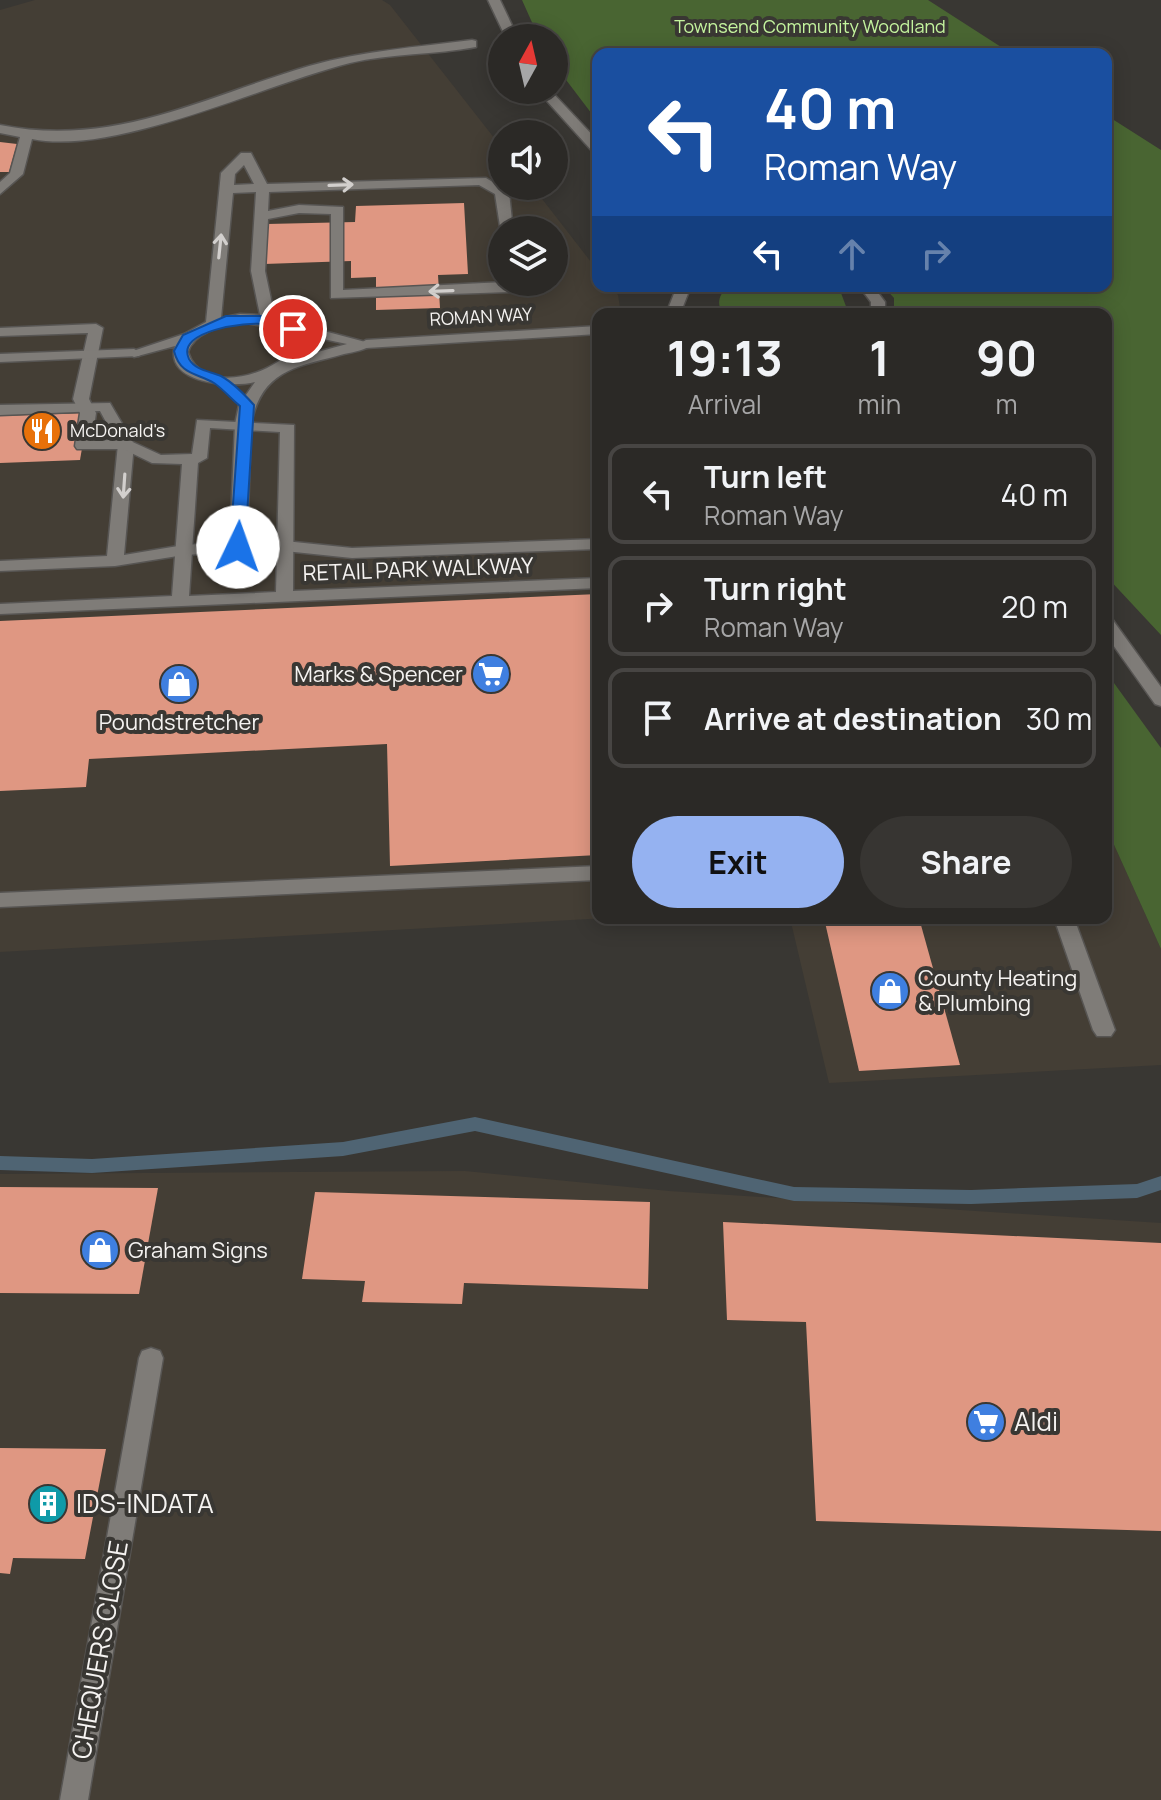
<!DOCTYPE html>
<html lang="en">
<head>
<meta charset="utf-8">
<style>
  :root { --surface:#2b2926; --page:#373532; --text:#f1f3f6; --muted:#a6a6a7; --line:#474543; --accent:#95b2f1 }
  body { margin:0; font-family:Manrope,sans-serif; background:var(--page); color:var(--text); height:100vh; display:flex; flex-direction:column; font-size:30px; white-space:nowrap }
  * { box-sizing:border-box; margin:0 }
  p { font-size:26px; color:var(--muted) }
  .icon { flex:none; width:44px; height:44px; fill:none; stroke:currentColor; stroke-width:2; stroke-linecap:round; stroke-linejoin:round }
  .map { position:relative; flex:1; overflow:hidden }
  .drawer { position:absolute; left:592px; top:308px; width:520px; height:616px; display:flex; flex-direction:column; background:var(--surface); border-radius:16px; box-shadow:0 4px 20px #0003,0 0 0 2px var(--line) }
  .drawer>* { flex:none }
  .banner { position:absolute; left:592px; top:48px; width:520px; height:244px; border-radius:16px; box-shadow:0 4px 20px #0003,0 0 0 2px var(--line); background:#1a4fa0; color:#fff; overflow:hidden }
  .needle { width:52px; rotate:8deg }
  .buttons { position:absolute; left:488px; top:24px; display:grid; gap:16px }
  .buttons a { display:grid; place-items:center; width:80px; height:80px; border-radius:50%; background:var(--surface); box-shadow:0 4px 20px #0003,0 0 0 2px var(--line); font-size:40px }
  .pin { position:absolute; display:grid; place-items:center; width:68px; height:68px; color:#fff; margin:-34px; border:4px solid #fff; border-radius:50%; box-shadow:0 2px 8px #0007 }
  .me { position:absolute; width:88px; margin:-44px; rotate:3deg; stroke-linejoin:round; filter:drop-shadow(0 0 6px #0008) }
  .turn { display:flex; align-items:center; gap:28px; height:168px; padding:0 40px; font-size:36px }
  .turn .icon { width:104px; height:104px; stroke-width:2.5 }
  .turn b { display:block; font-size:56px; line-height:68px }
  .lanes { display:flex; align-items:center; height:76px; padding:0 40px; background:#0003; justify-content:center; gap:40px; direction:ltr }
  .lanes .off { opacity:.35 }
  .eta { display:flex; justify-content:space-evenly; align-items:center; height:136px; text-align:center }
  .eta b { font-size:48px; font-weight:700; line-height:56px }
  .action { display:flex; gap:16px; margin-top:auto; padding:16px 40px }
  .action a { flex:1; height:92px; border-radius:48px; background:var(--accent); color:#111; font-size:32px; font-weight:700; line-height:92px; text-align:center }
  .action a+a { background:var(--page); color:var(--text) }
  ul { padding:0; list-style:none }
  li { display:flex; align-items:center; gap:24px; height:100px; margin:0 16px 12px; padding:0 24px; border:4px solid var(--line); border-radius:16px }
  li div { flex:1 }
  li b { display:block; font-size:30px }
  li em { font-style:normal }
  .map>svg:first-child { display:block }
</style>
</head>
<body>
<div class="map">
<svg width="1161" height="1800" viewBox="0 0 1161 1800">
  <rect width="100%" height="100%" fill="#393733"/>
  <g fill="#443e35" fill-rule="evenodd">
    <path d="M35,0H382L390,5L502,148V186H532L598,271V286H610L618,295L621,314H598V918H607L0,952V10ZM502,230H554V282H502Z"/>
    <path d="M1106,827L1161,949V1065L829,1083L790,918H1106Z"/>
    <path d="M465,1171L669,1191L1161,1223V1800H0V1174Z"/>
  </g>
  <g fill="#496532">
    <path d="M522,0H928L1012,54H598V122L554,64V38H539Z"/>
    <path d="M1106,115L1161,150V635L1106,576V314H894V298L883,286H1106Z"/>
    <path d="M728,286H831L841,293L847,309L844,314H723C716,303 719,295 728,286Z"/>
    <path d="M1106,672L1161,748V949L1106,827Z"/>
  </g>
  <g fill="none" stroke-linecap="round" stroke-linejoin="round">
    <path fill="#4f6473" fill-rule="evenodd" d="M475,1117L794,1187L971,1190L1137,1184L1161,1176V1190L1137,1198L971,1204L794,1201L475,1131L343,1156L92,1173L0,1170V1156L92,1159L343,1142Z"/>
  </g>
  <g fill="#df9782">
    <path d="M0,142L17,144L9,172H0Z"/>
    <path d="M464,203L468,274L438,275L440,308L376,310V277L351,278V261L264,264L267,224L355,222L356,206Z"/>
    <path d="M88,413L80,460L0,463V416Z"/>
    <path d="M598,594V855L390,866L387,744L89,759L86,787L0,791V621Z"/>
    <path d="M824,918H919L960,1065L859,1071Z"/>
    <path d="M0,1187L158,1188L139,1294L0,1293Z"/>
    <path d="M315,1192L650,1202L648,1289L464,1283L462,1304L362,1302L365,1281L302,1279Z"/>
    <path d="M723,1222L1161,1243V1531L816,1521L806,1322L727,1320Z"/>
    <path d="M0,1448L106,1449L85,1559L13,1558L10,1574L0,1573Z"/>
  </g>
  <g fill="none" stroke-linecap="round" stroke-linejoin="round">
    <defs>
      <g id="service">
        <path d="M241,153H251L267,184L486,178L509,192L513,230H502L501,233L495,194L479,185L269,192L268,211L299,205L343,207V290L504,282H518L519,288L512,292L331,298V214L299,213L268,219L265,271L275,318L373,344C366,350 354,352 344,354C297,367 262,369 251,424L247,542L285,541L352,548L598,539V549L352,558L285,551L238,552L184,555L115,566L0,571V561L107,556L118,444L100,411L0,415V405L110,403L134,444L124,555L184,545L230,542L235,424L239,405L255,382C232,388 164,384 175,346L134,357L127,353L184,334L206,322L221,173ZM244,165L254,184L234,185L235,174ZM256,192L251,271L260,315L240,314L221,318L233,193ZM240,322L280,329L295,346C275,375 202,397 188,352C194,332 222,326 240,322ZM304,335L347,344L303,356L309,346Z"/>
        <path d="M598,866V880L0,907V893Z"/>
        <path d="M1054,918H1074L1115,1030L1111,1036H1097L1093,1030Z"/>
      </g>
      <g id="pedestrian">
        <path d="M472,40L476,41V47C435,55 391,53 350,63C265,84 116,156 32,139L23,174L0,194V182L10,173L20,137L0,133V125C113,148 203,97 309,66C363,51 416,47 472,40Z"/>
        <path d="M96,324L103,328L89,399L96,413L92,441L126,439L161,455L192,454L197,420L294,425L293,591L598,578V588L0,614V604L172,596L182,464L152,463L123,449H77L75,446L80,413L73,399L88,333L0,336V328ZM210,428L280,432L276,592L189,596L198,463L207,458Z"/>
      </g>
      <g id="minor">
        <path d="M598,326V334L366,348L359,344L366,340Z"/>
        <path d="M134,349L141,353L139,356L0,362V354Z"/>
        <path d="M151,1348L160,1351L163,1358L88,1800H60L139,1358L142,1351Z"/>
      </g>
      <g id="secondary">
        <path d="M488,0H500L518,38H506Z"/>
        <path d="M537,90H550L598,141V153L593,152Z"/>
        <path d="M677,286H691L682,309L685,314H671L668,309Z"/>
        <path d="M859,286H873L885,302V314H871V302Z"/>
        <path d="M1106,618L1112,619L1161,687V706L1155,704L1106,635Z"/>
      </g>
    </defs>
    <use href="#service" stroke="#575553" stroke-width="3"/>
    <use href="#pedestrian" stroke="#575553" stroke-width="3"/>
    <use href="#minor" stroke="#575553" stroke-width="3"/>
    <use href="#secondary" stroke="#575553" stroke-width="3"/>
    <use href="#service" fill="#7f7c78" fill-rule="evenodd"/>
    <use href="#pedestrian" fill="#7f7c78" fill-rule="evenodd"/>
    <use href="#minor" fill="#7f7c78" fill-rule="evenodd"/>
    <use href="#secondary" fill="#7f7c78" fill-rule="evenodd"/>
  </g>
  <defs><path id="oneway-shaft" d="M-6 0H5M1.5-3L5.5 0L1.5 3" fill="none" stroke-width="1.6" stroke-linecap="round" stroke-linejoin="round" transform="scale(2)"/></defs>
  <g stroke="#d2cfcd">
    <use href="#oneway-shaft" transform="translate(341 185) rotate(-2)"/>
    <use href="#oneway-shaft" transform="translate(220 246) rotate(-84)"/>
    <use href="#oneway-shaft" transform="translate(441 291) rotate(178)"/>
    <use href="#oneway-shaft" transform="translate(124 486) rotate(94)"/>
  </g>
  <path fill="#1a73e8" stroke="#114b97" stroke-width="2" d="M226,316H268L299,329L293,333C283,331 273,325 263,324C248,322 175,330 189,359C196,371 210,371 221,376C232,382 245,395 254,405L245,547L238,551L230,547L240,406C231,399 223,389 214,383C197,373 180,375 174,351L183,335Z"/>
  <defs>
    <symbol id="restaurant-disc" viewBox="-11 -11 22 22"><circle r="9.5" fill="#e8710a" stroke="#393733"/><path d="M-5-6h1v4h1v-4h1v4h1v-4h1v5L-1.5 .5V6h-2V.5L-5-1ZM5-6V6H3V1.5H1.5Q1.5-4 5-6Z" fill="#fff"/></symbol>
    <symbol id="supermarket-disc" viewBox="-11 -11 22 22"><circle r="9.5" fill="#3f7fe0" stroke="#393733"/><path d="M-6-5.5h2.5l.6 2H6L4.5 2H-2.5L-4.4-4H-6ZM-1.5 3.2a1.3 1.3 0 1 0 .1 0ZM3 3.2a1.3 1.3 0 1 0 .1 0Z" fill="#fff"/></symbol>
    <symbol id="shop-disc" viewBox="-11 -11 22 22"><circle r="9.5" fill="#3f7fe0" stroke="#393733"/><path d="M-5-2.5h2.3a2.7 3.5 0 0 1 5.4 0H5L5.5 6h-11ZM-1.5-2.5h3a1.5 2.3 0 0 0-3 0Z" fill="#fff"/></symbol>
    <symbol id="building-disc" viewBox="-11 -11 22 22"><circle r="9.5" fill="#0f9aa8" stroke="#393733"/><path d="M-4-6H4V6H1V3H-1V6H-4ZM-2.5-4.3h1.7v1.8h-1.7ZM.8-4.3h1.7v1.8H.8ZM-2.5-1h1.7V.8h-1.7ZM.8-1h1.7V.8H.8Z" fill="#fff"/></symbol>
  </defs>
  <g fill-rule="evenodd">
    <use href="#restaurant-disc" x="20" y="409" width="44" height="44"/>
    <use href="#supermarket-disc" x="469" y="652" width="44" height="44"/>
    <use href="#shop-disc" x="157" y="662" width="44" height="44"/>
    <use href="#shop-disc" x="868" y="969" width="44" height="44"/>
    <use href="#shop-disc" x="78" y="1228" width="44" height="44"/>
    <use href="#supermarket-disc" x="964" y="1400" width="44" height="44"/>
    <use href="#building-disc" x="26" y="1482" width="44" height="44"/>
  </g>
  <g text-anchor="middle" stroke-width="8" stroke-linejoin="round" paint-order="stroke">
    <g font-size="18" fill="#c4f49e" stroke="#393733">
      <text x="810" y="33">Townsend Community Woodland</text>
    </g>
    <g font-size="18" fill="#f5f3f1" stroke="#393733">
      <text transform="translate(481 317) rotate(-3)" y="6">ROMAN WAY</text>
    </g>
    <g font-size="18" fill="#f5f3f1" stroke="#393733" text-anchor="start">
      <text x="70" y="437">McDonald's</text>
    </g>
    <g font-size="22" fill="#f5f3f1" stroke="#393733">
      <text transform="translate(418 569) rotate(-2)" y="8">RETAIL PARK WALKWAY</text>
    </g>
    <g font-size="22" fill="#f5f3f1" stroke="#393733" text-anchor="start">
      <text x="463" y="682" text-anchor="end">Marks &amp; Spencer</text>
      <text x="179" y="730" text-anchor="middle">Poundstretcher</text>
      <text x="918" y="986">County Heating<tspan x="918" dy="25">&amp; Plumbing</tspan></text>
      <text x="128" y="1258">Graham Signs</text>
    </g>
    <g font-size="26" fill="#f5f3f1" stroke="#393733" text-anchor="start">
      <text x="1014" y="1431">Aldi</text>
      <text x="76" y="1513">IDS-INDATA</text>
    </g>
    <g font-size="26" fill="#f5f3f1" stroke="#393733">
      <text transform="translate(100 1650) rotate(-80)" y="9">CHEQUERS CLOSE</text>
    </g>
  </g>
</svg>
<div class="buttons">
<a><svg class="needle" viewBox="-14 -14 28 28"><path d="M0-13l5 13h-10z" fill="#e53935"/><path d="M0 13l5-13h-10z" fill="#a6a6a7"/></svg></a>
<a><svg class="icon" aria-label="sound" viewBox="0 0 24 24"><path d="M4 9h4l5-4v14l-5-4H4zM17 9q2 3 0 6"/></svg></a>
<a><svg class="icon" aria-label="layers" viewBox="0 0 24 24"><path d="M12 4l9 5-9 5-9-5zM3 14l9 5 9-5"/></svg></a>
</div>
<div class="pin" style="left:293px;top:329px;background:#d93025"><svg class="icon" aria-label="arrive" viewBox="0 0 24 24"><path d="M6 21V4h12l-3 4 3 4H6"/></svg></div>
<svg class="me" style="left:238px;top:547px" viewBox="-20 -20 40 40"><circle r="19" fill="#fff"/><path d="M0-13L10 11 0 6-10 11z" fill="#1a73e8"/></svg>
<div class="banner">
<div class="turn"><svg class="icon" aria-label="left" viewBox="0 0 24 24"><path d="M17 20v-9H6M10 6l-5 5 5 5"/></svg><div><b>40 m</b>Roman Way</div></div>
<div class="lanes"><svg class="icon" aria-label="left" viewBox="0 0 24 24"><path d="M17 20v-9H6M10 6l-5 5 5 5"/></svg><svg class="icon off" aria-label="ahead" viewBox="0 0 24 24"><path d="M12 20V5M6 11l6-6 6 6"/></svg><svg class="icon off" aria-label="right" viewBox="0 0 24 24"><path d="M7 20v-9h11M14 6l5 5-5 5"/></svg></div>
</div>
<section class="drawer">
<div class="eta">
<div><b>19:13</b><p>Arrival</p></div>
<div><b>1</b><p>min</p></div>
<div><b>90</b><p>m</p></div>
</div>
<ul>
<li><svg class="icon" aria-label="left" viewBox="0 0 24 24"><path d="M17 20v-9H6M10 6l-5 5 5 5"/></svg><div><b>Turn left</b><p>Roman Way</p></div><em>40 m</em></li>
<li><svg class="icon" aria-label="right" viewBox="0 0 24 24"><path d="M7 20v-9h11M14 6l5 5-5 5"/></svg><div><b>Turn right</b><p>Roman Way</p></div><em>20 m</em></li>
<li><svg class="icon" aria-label="arrive" viewBox="0 0 24 24"><path d="M6 21V4h12l-3 4 3 4H6"/></svg><div><b>Arrive at destination</b></div><em>30 m</em></li>
</ul>
<div class="action"><a>Exit</a><a>Share</a></div>
</section>
</div>
</body>
</html>
